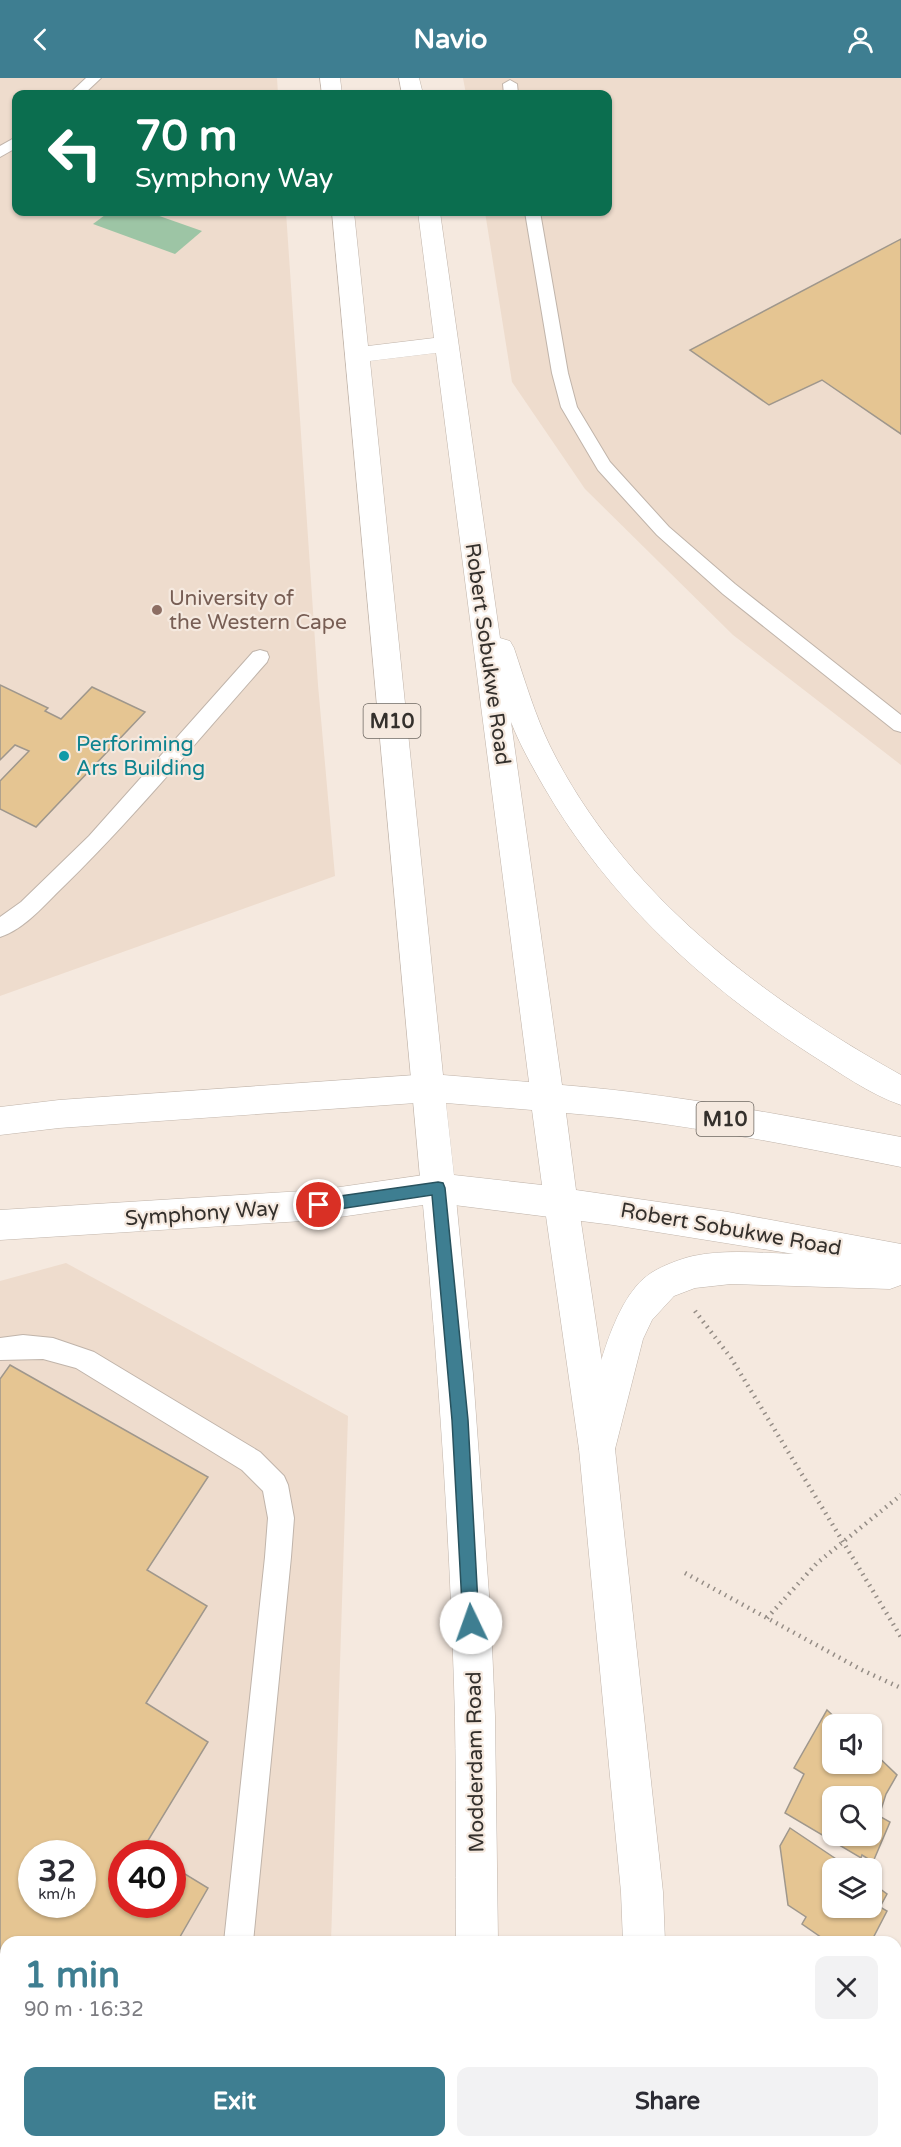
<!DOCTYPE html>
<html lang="en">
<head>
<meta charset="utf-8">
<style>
  :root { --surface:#fff; --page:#f2f2f3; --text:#2b2b33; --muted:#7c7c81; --accent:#3e7e91 }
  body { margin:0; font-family:"Varela Round",sans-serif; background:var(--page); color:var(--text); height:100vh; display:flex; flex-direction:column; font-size:22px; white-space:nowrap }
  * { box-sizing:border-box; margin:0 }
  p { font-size:20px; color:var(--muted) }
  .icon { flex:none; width:33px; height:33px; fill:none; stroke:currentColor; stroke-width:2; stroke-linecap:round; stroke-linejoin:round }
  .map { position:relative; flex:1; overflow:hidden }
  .panel { position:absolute; left:0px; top:1858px; width:902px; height:212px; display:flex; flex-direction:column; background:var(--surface); border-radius:18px 18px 0 0; box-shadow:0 2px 4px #0004 }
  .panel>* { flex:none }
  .guide { position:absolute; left:12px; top:12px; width:600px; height:126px; border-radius:12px; box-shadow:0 2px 4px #0004; background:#0b6e4f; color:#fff; overflow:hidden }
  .fabs { position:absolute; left:822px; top:1636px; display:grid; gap:12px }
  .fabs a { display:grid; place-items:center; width:60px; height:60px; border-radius:12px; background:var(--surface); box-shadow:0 2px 4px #0004; font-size:30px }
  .speed { position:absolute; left:18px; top:1762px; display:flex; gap:12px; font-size:30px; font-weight:700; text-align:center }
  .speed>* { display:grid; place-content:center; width:78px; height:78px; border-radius:50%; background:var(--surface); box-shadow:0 2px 4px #0004; line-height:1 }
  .speed small { font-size:15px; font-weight:400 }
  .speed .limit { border:9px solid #d22; background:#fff; color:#111 }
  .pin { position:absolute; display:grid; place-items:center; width:51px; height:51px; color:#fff; margin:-26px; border:3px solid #fff; border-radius:50%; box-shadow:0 2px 6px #0007 }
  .me { position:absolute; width:66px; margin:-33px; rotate:357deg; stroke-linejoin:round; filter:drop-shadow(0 0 4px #0008) }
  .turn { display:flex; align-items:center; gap:21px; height:126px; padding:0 24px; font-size:27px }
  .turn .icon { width:78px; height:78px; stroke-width:2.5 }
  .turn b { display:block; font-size:42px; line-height:51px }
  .round { display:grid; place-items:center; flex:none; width:63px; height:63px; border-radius:12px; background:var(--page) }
  .headline { display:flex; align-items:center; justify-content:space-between; height:102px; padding:0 24px }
  h1 { font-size:36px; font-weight:700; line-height:45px; color:var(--accent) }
  .action { display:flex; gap:12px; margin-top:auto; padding:12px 24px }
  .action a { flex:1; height:69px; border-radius:12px; background:var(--accent); color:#fff; font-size:24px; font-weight:700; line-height:69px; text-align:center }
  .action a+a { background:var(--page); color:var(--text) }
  header { display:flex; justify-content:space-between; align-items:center; height:78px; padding:0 24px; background:var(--accent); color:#fff; font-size:27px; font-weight:700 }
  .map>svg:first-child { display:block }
</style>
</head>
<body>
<header><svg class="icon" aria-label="back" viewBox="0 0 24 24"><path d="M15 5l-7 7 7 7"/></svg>Navio<svg class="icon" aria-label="person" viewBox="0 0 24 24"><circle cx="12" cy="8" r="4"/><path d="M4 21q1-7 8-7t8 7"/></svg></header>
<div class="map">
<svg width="901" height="2069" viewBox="0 0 901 2069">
  <rect width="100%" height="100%" fill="#f5e9df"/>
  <g fill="#eedccd" fill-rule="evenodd">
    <path d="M0,0H277L278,16H16V134H286L318,607L335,798L0,918Z"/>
    <path d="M463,0H901V687L733,557L585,411L512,304L485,134H608V16H466Z"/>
    <path d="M66,1185L348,1338L331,1864H6V2064H324V2069H0V1203ZM32,1776H82V1827H32ZM122,1776H172V1827H122Z"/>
  </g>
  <path fill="#9dc5a5" d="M109,134H148L202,153L175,176L93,146Z"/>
  <g fill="#e5c592" stroke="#9f978c" stroke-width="1.5" fill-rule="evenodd">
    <path d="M901,161V356L822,302L769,327L690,272Z"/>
    <path d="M0,607L48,630L45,633L61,641L92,609L145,634L36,749L0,731V703L29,673L15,667L0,682Z"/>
    <path d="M10,1287L208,1399L147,1492L207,1528L146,1625L208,1664L144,1769L154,1776H122V1827H172V1788L208,1810L177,1864H6V2003L0,1999V1301ZM32,1776H82V1827H32Z"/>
    <path d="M827,1632L843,1647H832V1686H872V1673L897,1697L886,1716L879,1738L890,1744L873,1784L862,1777L861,1780L785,1735L804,1696L794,1690ZM832,1719H872V1758H832Z"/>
    <path d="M790,1750L851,1791H832V1830H872V1805L887,1816L880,1829L887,1833L871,1864H828L802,1846L806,1839L788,1827L780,1768Z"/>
    <path d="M896,2037L901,2038V2069H819V2064H896Z"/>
    <path d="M93,2064H158L155,2069H101Z"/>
  </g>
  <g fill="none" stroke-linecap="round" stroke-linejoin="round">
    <defs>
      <g id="lane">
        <path d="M86,0H101L84,16H69Z"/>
        <path d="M510,2L517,6L518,16H504L503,6Z"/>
        <path d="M16,59V70L0,79V68Z"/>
        <path d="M525,134H540L568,295L577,329L610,384L669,449L735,506L901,637V654L894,652L723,516L657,457L598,392L561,329L552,295Z"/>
        <path d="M260,572L267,574L269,579L267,584C200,659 136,738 64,808C45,826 25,851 0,859V839L21,824L89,758L253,574Z"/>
        <path d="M23,1257L53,1260L94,1274L260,1374L284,1398L288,1407L294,1440L291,1479L253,1864H224L265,1479L268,1440L263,1413L242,1392L76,1290L43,1281L0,1282V1260Z"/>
        <path d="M204,2064H234L233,2069H203Z"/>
      </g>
      <g id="secondary">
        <path d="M430,996L442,1000L446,1010L442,1020L430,1024L59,1050L0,1057V1029L59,1022Z"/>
        <path d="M438,1095L450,1099L455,1110L473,1296L491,1544L495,1638L498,1864H456C455,1778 457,1692 454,1606C449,1446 438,1286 423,1127L319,1142L0,1162V1132L319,1112Z"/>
        <path d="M561,1109L573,1113L578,1124L615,1371L663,1814L665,1864H623L621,1814L579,1371L544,1124L549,1113Z"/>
        <rect x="455" y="2064" width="46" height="5"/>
        <rect x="630" y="2064" width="46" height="5"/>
      </g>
      <g id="primary">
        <path d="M320,0H340L342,16H322Z"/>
        <path d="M399,0H419L423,16H402Z"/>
        <path d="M332,134H354L368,268L434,260L418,134H440L500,560L510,563L514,570C525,603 535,637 550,668C623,815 761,919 901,997V1027C869,1016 839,994 810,976C703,907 608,820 544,709C532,688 520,667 511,644L562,1007C676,1016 788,1038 901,1059V1089C790,1067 679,1044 566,1035L576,1112L728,1134L901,1166V1207L890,1211L731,1206L695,1210L674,1218L652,1242L643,1261L615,1371L610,1384L597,1389L584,1384L579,1371C591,1324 608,1222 651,1195C662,1188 680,1181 693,1178C726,1171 761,1175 794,1176L613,1147L438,1125L426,1121L421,1110ZM436,275L529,1004L443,997L370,283ZM446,1025L532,1032L542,1107L454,1097Z"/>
      </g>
    </defs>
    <use href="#lane" stroke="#c0b4aa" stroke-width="2"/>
    <use href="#secondary" stroke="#c0b4aa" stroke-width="1"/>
    <use href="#primary" stroke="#c0b4aa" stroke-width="1"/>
    <g stroke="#958d86" stroke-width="4.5" stroke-dasharray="1.5 5" stroke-linecap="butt">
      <path d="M695,1233L731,1280L901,1559"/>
      <path d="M685,1495L862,1592L901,1610"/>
      <path d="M767,1540L817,1485L901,1417"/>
    </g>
    <use href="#lane" fill="#fff" fill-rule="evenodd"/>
    <use href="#secondary" fill="#fff" fill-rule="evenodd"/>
    <use href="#primary" fill="#fff" fill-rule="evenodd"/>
  </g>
  <path fill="#3e7e91" stroke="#28525e" stroke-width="1.5" d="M438,1104L443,1105L445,1110L468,1342L479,1545L477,1551L471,1553L465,1551L463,1545L452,1342L432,1117L319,1134L314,1132L312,1127L314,1123L319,1121Z"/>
  <circle fill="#8d6e63" stroke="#f5e9df" stroke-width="2" cx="157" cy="532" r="6"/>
  <circle fill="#0f9aa8" stroke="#f5e9df" stroke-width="2" cx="64" cy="678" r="6"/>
  <g text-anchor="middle" stroke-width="4.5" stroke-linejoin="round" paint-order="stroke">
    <g fill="#f5e9df" stroke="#6e6862" stroke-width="1.5">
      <rect x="363.5" y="626" width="57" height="34" rx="4.5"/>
      <rect x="696.5" y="1024" width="57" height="34" rx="4.5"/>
    </g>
    <g font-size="20" font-weight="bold" fill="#34302c">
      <text x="392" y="650">M10</text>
      <text x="725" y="1048">M10</text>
    </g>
    <g font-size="21" fill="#785e54" stroke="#f5e9df" text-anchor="start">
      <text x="169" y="527">University of<tspan x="169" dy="24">the Western Cape</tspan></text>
    </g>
    <g font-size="21" fill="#34302c" stroke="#f5e9df">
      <text transform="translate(488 576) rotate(82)" y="7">Robert Sobukwe Road</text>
      <text transform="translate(202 1135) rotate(-4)" y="7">Symphony Way</text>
      <text transform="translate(731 1151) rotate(10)" y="7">Robert Sobukwe Road</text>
      <text transform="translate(475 1684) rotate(-91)" y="7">Modderdam Road</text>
    </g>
    <g font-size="21" fill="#0d838f" stroke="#f5e9df" text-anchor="start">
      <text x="76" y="673">Perforiming<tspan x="76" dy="24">Arts Building</tspan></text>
    </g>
  </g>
</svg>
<div class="fabs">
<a><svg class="icon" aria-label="sound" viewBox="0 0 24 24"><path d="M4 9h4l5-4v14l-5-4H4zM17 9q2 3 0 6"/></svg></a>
<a><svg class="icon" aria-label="search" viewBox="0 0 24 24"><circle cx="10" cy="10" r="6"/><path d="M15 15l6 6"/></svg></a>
<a><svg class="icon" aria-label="layers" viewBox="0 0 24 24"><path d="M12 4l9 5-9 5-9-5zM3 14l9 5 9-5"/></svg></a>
</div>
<div class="speed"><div>32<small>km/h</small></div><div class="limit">40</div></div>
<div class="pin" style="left:319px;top:1127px;background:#d93025"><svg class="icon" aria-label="arrive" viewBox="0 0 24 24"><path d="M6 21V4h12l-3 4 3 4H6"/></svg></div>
<svg class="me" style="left:471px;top:1545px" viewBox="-20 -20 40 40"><circle r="19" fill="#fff"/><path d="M0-13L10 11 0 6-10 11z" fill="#3e7e91"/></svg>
<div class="guide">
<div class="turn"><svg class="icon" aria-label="left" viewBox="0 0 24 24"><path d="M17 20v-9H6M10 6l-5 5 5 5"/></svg><div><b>70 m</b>Symphony Way</div></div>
</div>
<section class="panel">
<div class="headline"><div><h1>1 min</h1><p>90 m · 16:32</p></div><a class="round"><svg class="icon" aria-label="close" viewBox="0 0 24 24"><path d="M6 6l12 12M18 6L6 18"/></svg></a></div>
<div class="action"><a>Exit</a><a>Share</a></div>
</section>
</div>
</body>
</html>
